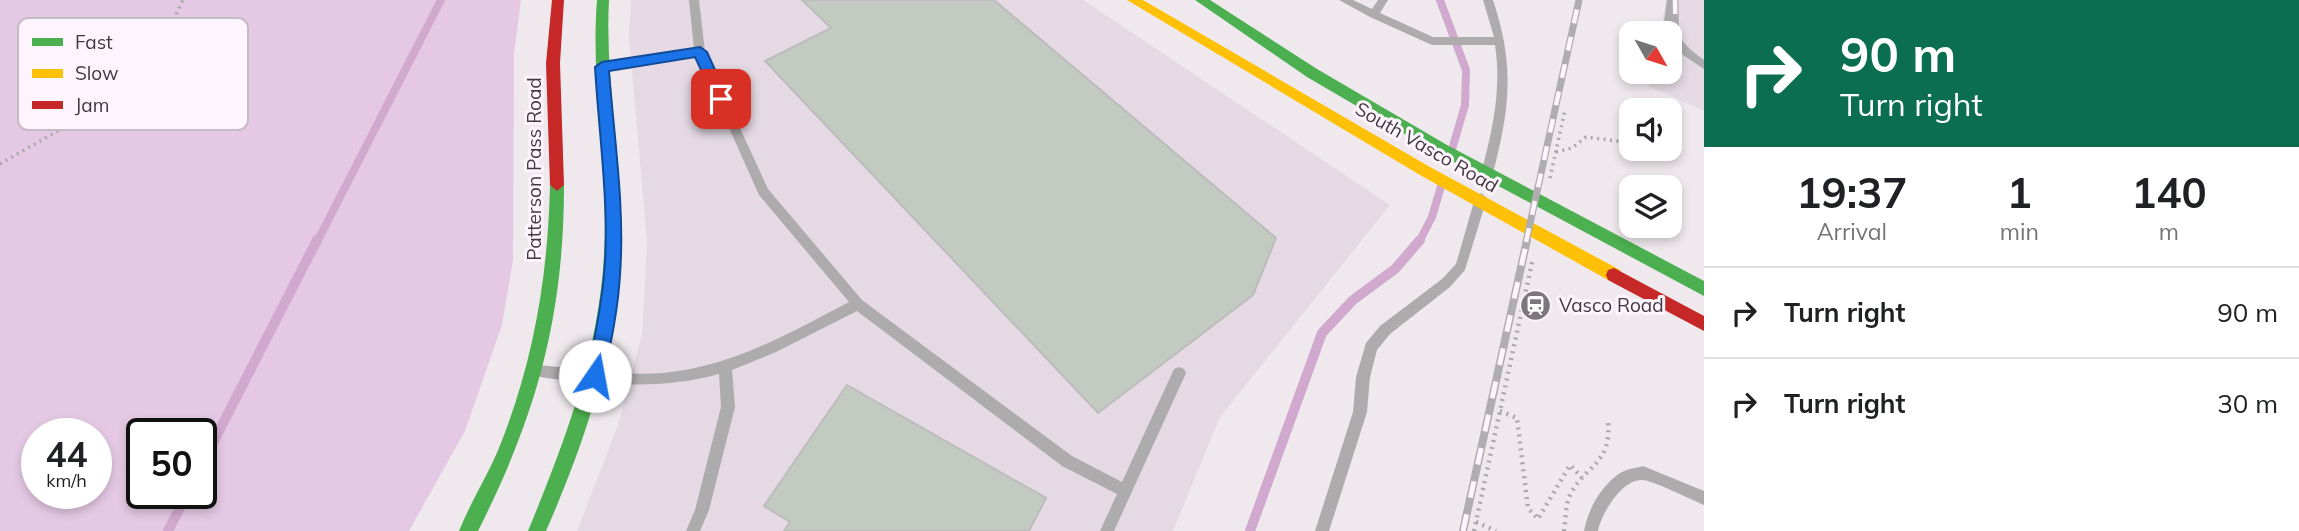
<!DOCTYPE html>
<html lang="en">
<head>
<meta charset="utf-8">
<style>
  :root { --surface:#fff; --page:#f6f6f6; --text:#202124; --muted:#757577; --line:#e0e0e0 }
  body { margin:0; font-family:Mulish,sans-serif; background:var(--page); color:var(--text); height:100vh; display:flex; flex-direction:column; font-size:26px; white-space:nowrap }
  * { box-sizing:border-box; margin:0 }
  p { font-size:23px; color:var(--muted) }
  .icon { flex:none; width:38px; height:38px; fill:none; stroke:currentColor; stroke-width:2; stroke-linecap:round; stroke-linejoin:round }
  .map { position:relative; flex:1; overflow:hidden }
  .details { display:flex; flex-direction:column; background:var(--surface); width:595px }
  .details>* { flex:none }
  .guide { background:#0b6e4f; color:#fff; overflow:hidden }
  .needle { width:46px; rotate:129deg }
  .buttons { position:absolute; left:1619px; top:21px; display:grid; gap:14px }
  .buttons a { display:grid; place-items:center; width:63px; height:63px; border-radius:14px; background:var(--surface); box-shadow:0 4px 10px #0003; font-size:35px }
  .speed { position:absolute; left:21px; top:418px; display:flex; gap:14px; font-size:35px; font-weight:700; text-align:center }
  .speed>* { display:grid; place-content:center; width:91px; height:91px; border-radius:50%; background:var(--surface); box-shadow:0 4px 10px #0003; line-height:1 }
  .speed small { font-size:18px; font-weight:400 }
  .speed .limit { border:4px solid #111; border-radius:10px; background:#fff; color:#111 }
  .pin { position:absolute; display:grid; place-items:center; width:60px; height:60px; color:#fff; margin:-30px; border-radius:14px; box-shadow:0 4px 10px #0006 }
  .me { position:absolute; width:77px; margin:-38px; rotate:12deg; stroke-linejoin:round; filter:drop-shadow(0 0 5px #0008) }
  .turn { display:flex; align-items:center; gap:24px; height:147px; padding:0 21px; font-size:32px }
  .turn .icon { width:91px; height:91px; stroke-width:2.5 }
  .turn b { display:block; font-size:49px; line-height:60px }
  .eta { display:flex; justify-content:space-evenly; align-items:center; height:119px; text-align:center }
  .eta b { font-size:42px; font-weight:700; line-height:49px }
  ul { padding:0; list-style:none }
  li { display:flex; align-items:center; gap:21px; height:91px; padding:0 21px; border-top:2px solid var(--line) }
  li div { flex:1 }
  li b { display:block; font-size:26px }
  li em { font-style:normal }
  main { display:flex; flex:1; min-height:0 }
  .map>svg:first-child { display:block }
</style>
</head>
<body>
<main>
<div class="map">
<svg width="1704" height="531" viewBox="0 0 1704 531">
  <rect width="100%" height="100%" fill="#efe9ee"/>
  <g fill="#e5dae4">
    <path d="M631,0H1083L1390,205L1220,417L1173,531H577L618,425L642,334L647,242L629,37Z"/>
    <path d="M1666,0H1704V111L1649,86L1652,72H1670V33H1660Z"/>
  </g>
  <path fill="#e5c9e4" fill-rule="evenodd" d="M0,0H521L514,54L513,260L502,325L465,431L409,531H0ZM37,434H96V494H37ZM142,434H201V494H142Z"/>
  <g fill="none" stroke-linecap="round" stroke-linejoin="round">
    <g stroke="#d1a9cf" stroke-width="8">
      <path d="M1440,0L1466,70L1465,105L1451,153"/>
      <path d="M317,242L441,0"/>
      <path d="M1419,242L1432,217L1442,183"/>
    </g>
    <g stroke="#d1a9cf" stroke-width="10">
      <path d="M201,466L317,240"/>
      <path d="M168,531L187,494"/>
      <path d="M1250,531L1322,333L1353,300L1395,269L1420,240"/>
    </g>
  </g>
  <g fill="#c2cac2" stroke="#bdbcbc" stroke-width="2">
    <path d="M802,0H994L1276,238L1253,295L1098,413L765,61L831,28Z"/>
    <path d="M847,385L1046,498L1029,531H784L790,522L764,506Z"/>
  </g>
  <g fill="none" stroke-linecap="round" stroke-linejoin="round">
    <g stroke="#aaa8aa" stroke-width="3.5" stroke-dasharray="2 4.5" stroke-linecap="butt">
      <path d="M1556,152L1572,148L1586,137L1631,143"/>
      <path d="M0,164L143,82L183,0"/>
      <path d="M1550,178L1565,110"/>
    </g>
    <g stroke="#aaa8aa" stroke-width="4.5" stroke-dasharray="2 5" stroke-linecap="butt">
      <path d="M1500,411L1517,418L1528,508L1538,519L1570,465L1582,478"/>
      <path d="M1476,522L1496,531"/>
      <path d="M1474,531L1533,258"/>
      <path d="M1564,531C1566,519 1565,504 1571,493C1588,463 1611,464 1608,423"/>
    </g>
    <g fill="#aeabad" fill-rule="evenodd">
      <path d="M689,0H699L705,52L768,189L862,300L1072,456L1122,482L1174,369L1179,367L1184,369L1186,373L1114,531H1100L1117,494L1062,466L857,311L776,352L732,370L735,407L709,510L700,531H686L695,510L721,407L719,374C672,387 626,386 578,381C564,379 548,380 534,375L532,371L534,367L539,365C580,369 622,376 663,373C731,367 790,333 849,302L759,195L697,56L602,71L597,67L602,63L694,49Z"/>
      <path d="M1339,0H1353L1372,9L1378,0H1388L1380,13L1433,37H1494L1483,0H1493C1510,51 1512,91 1500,144C1497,156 1495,169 1490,180H1482L1480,177C1492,133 1502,90 1495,45H1432L1370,17Z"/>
      <path d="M1667,0H1677C1671,31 1679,42 1704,60V69L1683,55L1670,39V33H1667L1664,22Z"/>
      <path d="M1481,193L1487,198L1465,270L1450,287L1390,334L1377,350L1370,377L1367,412L1329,531H1315L1353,412L1356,377L1366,343L1380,326L1442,279L1456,264L1475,198Z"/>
      <path d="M1643,466L1704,491V505C1692,500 1652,480 1642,480C1622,479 1601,514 1598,531H1584C1588,509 1601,486 1620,473C1627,469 1636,468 1643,466Z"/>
    </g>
    <g fill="#4caf50" fill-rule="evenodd">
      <path d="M597,0H609C605,75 620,148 621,223C622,332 589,433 546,531H528C570,429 605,336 605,223C605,148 591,75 597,0Z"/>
      <path d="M1195,0H1210L1317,69L1447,145L1704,281V296L1437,153L1307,77Z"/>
      <path d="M557,179L564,185C564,316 537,414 478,531H459C471,501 489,474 501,443C534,359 548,275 550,185Z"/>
    </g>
    <path fill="#ffc107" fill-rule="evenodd" d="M1127,0H1143L1430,167L1620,270L1622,275L1620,280H1608L1420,175Z"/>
    <g fill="#c62828" fill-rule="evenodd">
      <path d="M552,0H564L560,63L564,185L557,191L550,185L546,63Z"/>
      <path d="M1614,268L1704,316V331L1608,280L1606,275L1608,270Z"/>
    </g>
    <defs>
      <g id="rail-far1">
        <path d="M1675,0L1676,68"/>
        <path d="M1526,242L1579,0"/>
      </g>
      <path id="rail" d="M1463,531L1527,240"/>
    </defs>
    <use href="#rail-far1" stroke="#afadaf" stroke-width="7"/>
    <use href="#rail" stroke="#afadaf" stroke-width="8"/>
    <use href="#rail-far1" stroke="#fef4fe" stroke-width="4.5" stroke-dasharray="14" stroke-linecap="butt"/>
    <use href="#rail" stroke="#fef4fe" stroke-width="5" stroke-dasharray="17" stroke-linecap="butt"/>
  </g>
  <path fill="#1a73e8" stroke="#114b97" stroke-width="2" d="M700,47L707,52L728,99L726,102H716L695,57L609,71C614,138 625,207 620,275C618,309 611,342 604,376L601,381L595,383L589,381L587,376C594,342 601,309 604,275C610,207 599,136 595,67L602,62Z"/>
  <defs>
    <symbol id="station-disc" viewBox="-11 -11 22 22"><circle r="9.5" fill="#7c777c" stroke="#fef4fe"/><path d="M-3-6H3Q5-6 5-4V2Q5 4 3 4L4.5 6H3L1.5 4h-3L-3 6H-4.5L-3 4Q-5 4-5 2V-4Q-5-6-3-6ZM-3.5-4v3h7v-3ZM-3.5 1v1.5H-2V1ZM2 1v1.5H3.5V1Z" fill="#fff"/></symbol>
  </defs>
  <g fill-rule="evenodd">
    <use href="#station-disc" x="1518" y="288" width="35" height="35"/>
  </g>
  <g text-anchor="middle" stroke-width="6" stroke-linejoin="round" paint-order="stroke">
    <g font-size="19" fill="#3e3a3e" stroke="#fef4fe">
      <text transform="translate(1427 147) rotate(30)" y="7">South Vasco Road</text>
      <text transform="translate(534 169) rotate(-90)" y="7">Patterson Pass Road</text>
    </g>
    <g font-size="19" fill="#3e3a3e" stroke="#fef4fe" text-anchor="start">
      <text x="1559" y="312">Vasco Road</text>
    </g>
  </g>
  <rect x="18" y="18" width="230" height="112" rx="10" fill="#fef4fe" stroke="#c4bcc4" stroke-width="2"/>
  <rect x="32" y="38" width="31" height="8" fill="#4caf50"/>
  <rect x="32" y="69" width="31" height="9" fill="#ffc107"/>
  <rect x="32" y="101" width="31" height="8" fill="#c62828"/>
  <g font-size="19" fill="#3e3a3e">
    <text x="75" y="49">Fast</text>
    <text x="75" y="80">Slow</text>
    <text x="75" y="112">Jam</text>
  </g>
</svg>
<div class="buttons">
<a><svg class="needle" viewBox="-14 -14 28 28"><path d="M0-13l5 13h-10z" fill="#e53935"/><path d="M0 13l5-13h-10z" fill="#757577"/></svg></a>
<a><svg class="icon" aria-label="sound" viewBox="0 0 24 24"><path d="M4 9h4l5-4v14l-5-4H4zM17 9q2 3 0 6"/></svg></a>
<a><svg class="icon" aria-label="layers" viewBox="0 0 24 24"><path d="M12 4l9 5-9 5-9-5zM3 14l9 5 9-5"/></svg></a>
</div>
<div class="speed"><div>44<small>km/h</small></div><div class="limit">50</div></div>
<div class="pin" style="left:721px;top:99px;background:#d93025"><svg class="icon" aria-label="arrive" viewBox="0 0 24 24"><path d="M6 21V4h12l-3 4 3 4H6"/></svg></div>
<svg class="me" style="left:595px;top:376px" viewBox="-20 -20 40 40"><circle r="19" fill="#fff"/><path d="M0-13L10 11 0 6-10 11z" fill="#1a73e8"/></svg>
</div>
<section class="details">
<div class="guide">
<div class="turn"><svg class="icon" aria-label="right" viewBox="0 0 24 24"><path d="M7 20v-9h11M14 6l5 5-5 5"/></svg><div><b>90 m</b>Turn right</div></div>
</div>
<div class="eta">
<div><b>19:37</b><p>Arrival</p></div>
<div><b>1</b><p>min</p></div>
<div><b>140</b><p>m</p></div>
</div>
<ul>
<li><svg class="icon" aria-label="right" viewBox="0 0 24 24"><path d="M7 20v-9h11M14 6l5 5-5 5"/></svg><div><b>Turn right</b></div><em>90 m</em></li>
<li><svg class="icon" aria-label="right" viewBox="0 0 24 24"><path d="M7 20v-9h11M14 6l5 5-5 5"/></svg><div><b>Turn right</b></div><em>30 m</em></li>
</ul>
</section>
</main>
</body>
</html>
